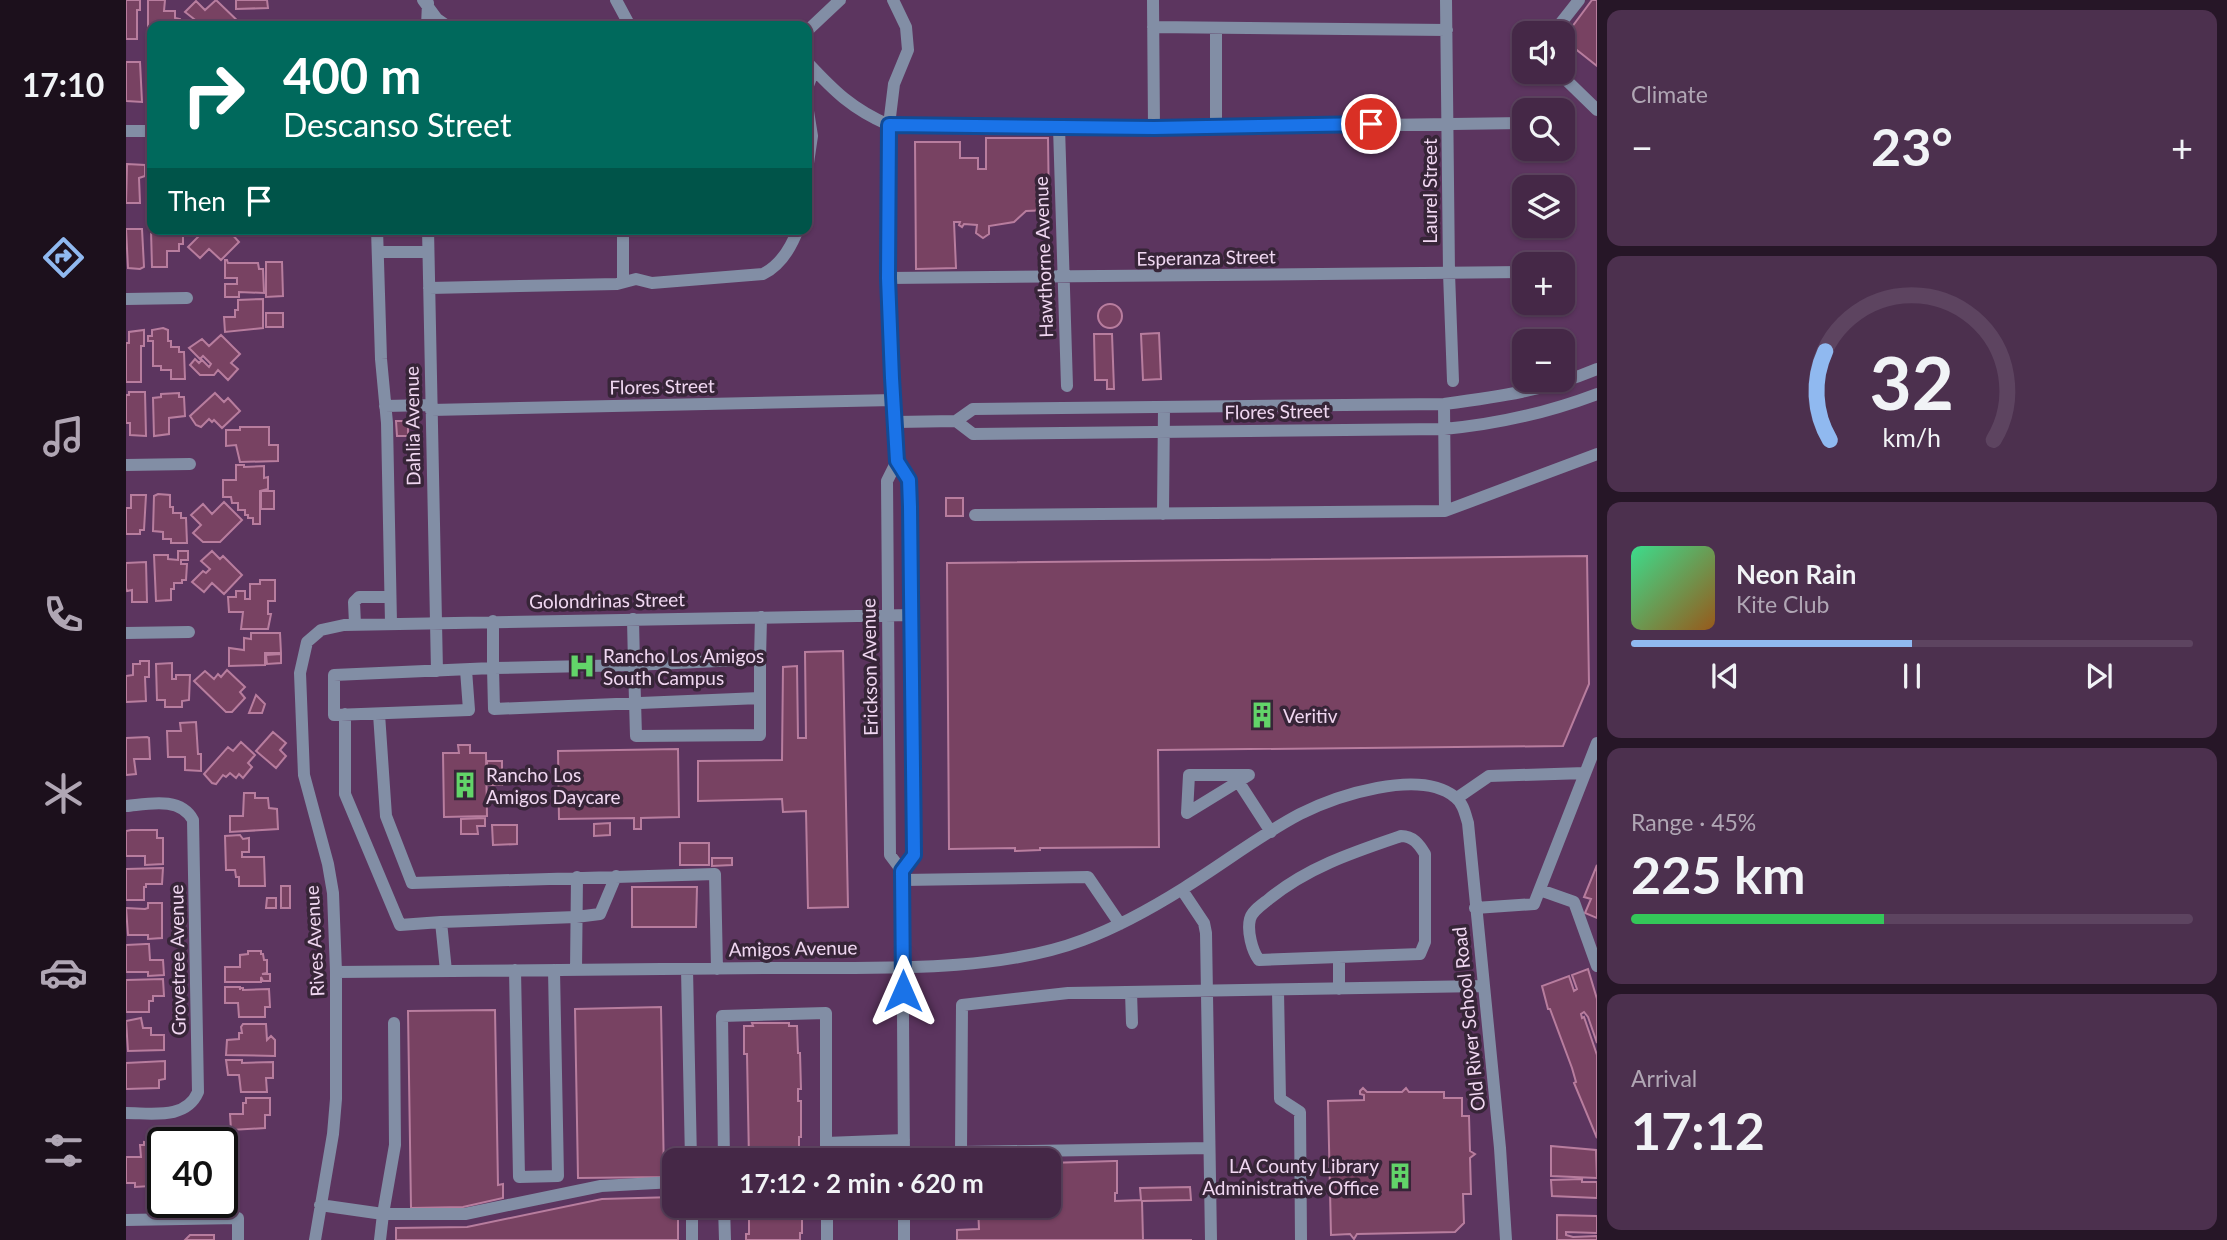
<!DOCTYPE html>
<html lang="en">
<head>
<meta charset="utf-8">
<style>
  body { margin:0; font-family:Lato,sans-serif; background:#4c304e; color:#f1f3f6; height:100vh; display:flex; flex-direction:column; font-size:26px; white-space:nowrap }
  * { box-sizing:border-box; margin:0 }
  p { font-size:23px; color:#b0a6b4 }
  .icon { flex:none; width:38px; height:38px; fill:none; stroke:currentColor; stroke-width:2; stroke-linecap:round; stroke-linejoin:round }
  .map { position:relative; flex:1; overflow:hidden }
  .details { display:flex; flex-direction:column; gap:10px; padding:10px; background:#261627; width:630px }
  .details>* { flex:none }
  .guide { position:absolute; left:21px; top:21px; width:665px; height:214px; border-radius:14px; box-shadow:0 2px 5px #0004,0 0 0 2px #5d4460; background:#00695c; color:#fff; overflow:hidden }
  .tools { position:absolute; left:1386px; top:21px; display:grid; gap:14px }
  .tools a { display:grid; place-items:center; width:63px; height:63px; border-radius:14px; background:#452847; box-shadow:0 2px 5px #0004,0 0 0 2px #5d4460; font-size:35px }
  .speed { position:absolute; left:21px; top:1127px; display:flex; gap:14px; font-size:35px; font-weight:700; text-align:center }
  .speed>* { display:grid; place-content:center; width:91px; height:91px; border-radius:50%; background:#452847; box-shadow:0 2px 5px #0004,0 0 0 2px #5d4460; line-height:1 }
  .speed .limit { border:4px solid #111; border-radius:10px; background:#fff; color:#111 }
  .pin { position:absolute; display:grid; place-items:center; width:60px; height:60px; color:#fff; margin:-30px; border:4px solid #fff; border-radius:50%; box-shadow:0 2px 7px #0007 }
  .me { position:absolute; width:77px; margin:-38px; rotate:0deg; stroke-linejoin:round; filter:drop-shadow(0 0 5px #0008) }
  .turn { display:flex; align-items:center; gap:24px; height:147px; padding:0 21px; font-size:32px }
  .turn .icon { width:91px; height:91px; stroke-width:2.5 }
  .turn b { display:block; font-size:49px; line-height:60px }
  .then { display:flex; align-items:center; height:66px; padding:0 21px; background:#0003; gap:14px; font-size:26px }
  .big { font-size:52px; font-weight:700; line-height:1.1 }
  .details .tile { flex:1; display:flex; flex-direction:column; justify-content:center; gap:10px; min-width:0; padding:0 24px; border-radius:14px; background:#4c304e }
  .details .dial { align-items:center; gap:0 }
  .dial svg { height:182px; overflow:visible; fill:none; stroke:#5d4460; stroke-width:7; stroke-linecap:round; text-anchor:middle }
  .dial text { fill:#f1f3f6; stroke:none }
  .song { display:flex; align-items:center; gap:21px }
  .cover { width:84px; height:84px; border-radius:10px; background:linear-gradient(135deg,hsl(150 70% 55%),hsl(30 70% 35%)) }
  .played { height:7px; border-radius:4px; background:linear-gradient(90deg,#90b9f0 50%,#5d4460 50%) }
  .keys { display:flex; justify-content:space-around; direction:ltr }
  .heat { display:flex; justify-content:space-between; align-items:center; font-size:38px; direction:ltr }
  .charge { height:10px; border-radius:5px; background:linear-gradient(90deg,#34c759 45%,#5d4460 0) }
  .trip { position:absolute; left:536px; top:1148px; width:399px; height:70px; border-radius:14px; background:#452847; box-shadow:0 2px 5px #0004,0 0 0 2px #5d4460; font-weight:700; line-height:70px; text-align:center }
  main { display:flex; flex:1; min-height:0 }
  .dock { display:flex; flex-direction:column; width:126px; justify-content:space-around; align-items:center; background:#1c101c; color:#b0a6b4 }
  .dock .icon { width:49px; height:49px }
  .dock .active { color:#90b9f0 }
  .dock b { font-size:32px; color:#f1f3f6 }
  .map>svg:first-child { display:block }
  .building { fill:#784262; stroke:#b87d9e; stroke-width:2 }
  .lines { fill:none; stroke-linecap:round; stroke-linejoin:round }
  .minor { stroke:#828ea5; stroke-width:12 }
  .route-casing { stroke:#114b97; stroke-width:18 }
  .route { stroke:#1a73e8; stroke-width:12 }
  .labels { text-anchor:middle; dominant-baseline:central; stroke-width:7; stroke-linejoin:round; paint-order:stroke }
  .street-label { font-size:19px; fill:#f0d7f1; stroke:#372538 }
  .poi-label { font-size:19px; fill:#f0d7f1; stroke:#372538; text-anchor:start }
</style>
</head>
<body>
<main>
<nav class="dock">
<b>17:10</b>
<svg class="icon active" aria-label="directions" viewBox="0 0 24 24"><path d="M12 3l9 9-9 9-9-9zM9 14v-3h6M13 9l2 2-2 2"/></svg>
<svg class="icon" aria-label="music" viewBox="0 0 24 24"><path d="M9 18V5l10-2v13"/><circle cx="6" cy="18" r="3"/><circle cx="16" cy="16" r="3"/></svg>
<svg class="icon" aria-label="phone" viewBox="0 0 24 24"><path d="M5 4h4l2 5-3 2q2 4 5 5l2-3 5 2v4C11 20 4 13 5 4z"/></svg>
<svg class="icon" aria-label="climate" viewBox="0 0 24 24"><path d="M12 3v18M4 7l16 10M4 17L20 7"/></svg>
<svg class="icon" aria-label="car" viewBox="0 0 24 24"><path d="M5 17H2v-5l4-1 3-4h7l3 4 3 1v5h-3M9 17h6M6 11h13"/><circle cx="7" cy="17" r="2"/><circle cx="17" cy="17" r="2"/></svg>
<svg class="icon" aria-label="filters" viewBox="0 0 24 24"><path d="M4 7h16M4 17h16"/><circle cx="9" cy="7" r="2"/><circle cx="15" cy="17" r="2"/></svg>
</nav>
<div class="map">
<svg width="1471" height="1240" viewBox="0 0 1471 1240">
  <rect width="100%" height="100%" fill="#5c355f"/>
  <!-- building -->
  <path class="building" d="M0,0H14V10H11V39H0Z
    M22,0H39L38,11H49V18L54,19V26H26V32H22Z
    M90,0L117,26H77L59,12L70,1L79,10Z
    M110,0H141L142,8L110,9Z
    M1466,0H1471V66L1437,39Z
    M0,62H14L16,102L0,101Z
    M23,63H26V100H23Z
    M860,138H922L923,210L900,211L888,222L863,226V234L857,238L850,233L851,225L838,224L836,227L833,225L834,222H828L830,268L790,269L789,142H834V158H852V169H860Z
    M24,162H26V199H25Z
    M1,164L19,165V176L13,178L14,203H0Z
    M0,229H16L18,267L14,269L2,268Z
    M34,229H57V244H53V251H41V267H26L25,230Z
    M68,229H107L104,232L113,242L95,260L83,249L74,258L62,247L73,236Z
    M99,260H101L102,263H132L133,269H137L138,293L113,292V297H99V284H111V278H99Z
    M140,262H156L157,296L140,297Z
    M137,299V328L99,332L98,317H109V310H112V300Z
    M972 316a12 12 0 1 1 24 0a12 12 0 1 1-24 0Z
    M140,313H157V327H140Z
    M37,328L42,330V341H45V347H53V352H58L59,379H45V370H35V366H27V341H22V336H26V330Z
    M18,330V346H15V382H0V343H3V332Z
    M1033,333L1035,379L1017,380L1015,334Z
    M968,334H986L988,389H981V380H969Z
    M95,335L114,354L105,363L112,369L102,380L92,370L88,375H74L64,365L69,359L73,363L76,360L83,367L85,364L77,356L74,359L63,348L76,339L83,346Z
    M3,392H19L20,436L4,435V423H0V395H3Z
    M53,393V397H58L59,416L43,418V434L28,436L27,398L35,397V394Z
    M89,393L98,402L102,398L114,411L96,428L88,420L86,422L83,419L75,427L70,425L64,416Z
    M270,421H282V436H271Z
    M114,427H143V445H152V461L114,462L110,445L100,446V430H114Z
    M110,465H118V467L138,466V478L142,477V489L134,491V524H127V518H122V515H119V510H112V503H106L105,497H97V480H110Z
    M135,491H148V509H135Z
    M32,494L44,495V507H47V513H55V518H60L61,543H45V539H37V532L27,531L28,496Z
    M5,495H20L18,530H14V534H0V508H5Z
    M820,498H837V516H820Z
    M98,502L116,520L94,542H77L67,533L75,525L65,515L77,504L86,514Z
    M52,551H62V560H55V564H61L60,580H56V583H48V589H45V600L30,601L28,555H42V559L52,560Z
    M86,551L94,559L97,556L116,575L98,594L86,583L78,592L66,582L77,571L80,573L84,569L75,561Z
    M1461,556L1463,684L1437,746L1032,750L1033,847L914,848V850L889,851V848L823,849L821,563Z
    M20,562L21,602H6V590L1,591L0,588V563Z
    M134,580H149V601H142V614H145L142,629H115L117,612H103L102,597H110V591H119V599H124V584H134Z
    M125,633H154L155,653H139V665L103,666V648L118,650V638L125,639Z
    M717,651L722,907L682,908L680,811L657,812L656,799L572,801V761L656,760L657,667L671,666L672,738H680L679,652Z
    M155,654V663L141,664L140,655Z
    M14,661H23V677H19L20,701L0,702V676L7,675V664H14Z
    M46,663V679H50V675H64L63,700L56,701V707H39V700H31L30,664Z
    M101,670L119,687L114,692L119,698L106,712H100L68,681L79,671L88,679L92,674L95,677Z
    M130,695L139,704L136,713H123Z
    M70,722L72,754H75V771L59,770V757H42L41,731H55L54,723Z
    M147,732L160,743L154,750L160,756L150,768L130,751Z
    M21,737L23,738L24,759H8L10,774L0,775V738Z
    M115,742L129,755L122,763L126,767L117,778L113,774L110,778L104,773L100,777L97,775L90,784L86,783L78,774L102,747L107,751Z
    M332,745H344V753H360L361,816L318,817L317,753H333Z
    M552,749L553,817L515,818V829H508V818L433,819L432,751Z
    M361,761H376V785H361Z
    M118,793H129V798H142L143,808L151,809L152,829L104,832V816H117Z
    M359,818V826H351L352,834H335V819Z
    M484,823V835L468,836V824Z
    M366,825H391V844L367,845Z
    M5,830H31V838H37V864L19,865V856H0V831Z
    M114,835L117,839L123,838V852H116V857H138L139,886H113V877H110L109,870H100L99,836Z
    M554,843H583V865H554Z
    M586,858H606V865L586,866Z
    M1471,865V918L1459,913L1465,899L1458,897Z
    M37,868L36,884H20V887H18V900H0V869Z
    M155,886H164V908H155Z
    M506,887H571L570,927H506Z
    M141,898H150V908H140Z
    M22,903H36V938L22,939V935H2L0,908L19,909L22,908Z
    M20,944H23L24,960H37L38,975L22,976V972H0V945Z
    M122,951H135V954H137L138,960H141V973L136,974H144V981H137L135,977V982H99V967H114V955L122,954Z
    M1462,969L1471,999V1043L1462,1017L1458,1012L1455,1014L1456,1018L1458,1017L1471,1055V1138L1448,1083L1450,1082L1446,1068L1424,1009H1422L1416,986L1443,976L1448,991L1451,989L1446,975Z
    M37,979L38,996H27V1001H23V1012H0V980Z
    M99,987H114V990V988H117V990L143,989L144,1007H139V1017H113L112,1003H99Z
    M535,1007L538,1177L452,1178L449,1009Z
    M369,1010L372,1185L377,1184V1198L337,1207L285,1208L282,1011Z
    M15,1018L17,1028H25V1035H38V1050L2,1051L0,1021Z
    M626,1023H663V1026H671L672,1053H674L675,1089H672V1101H675V1137H673V1149H675L676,1160H623L621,1054H618V1026H627Z
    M117,1024H140L141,1040L145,1036L149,1040V1056L100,1055L101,1040L113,1039V1033H116L115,1027Z
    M100,1060H116V1063L147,1062V1078H140L141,1092H115L113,1075H102Z
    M39,1061V1079L33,1080V1088L0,1089V1063Z
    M1237,1088L1241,1092H1276L1280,1088L1283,1092H1318V1098H1336V1116H1343L1344,1151L1349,1154L1344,1158L1345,1194H1337L1338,1223L1329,1232L1231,1234L1228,1239L1224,1234L1205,1235L1202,1101L1238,1100V1095L1234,1094V1091Z
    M120,1098H144V1115H139V1128L105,1130L104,1114H117V1103H120Z
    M103,1135L107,1148L104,1149L111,1172L96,1177V1143H89L88,1140L92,1137Z
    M18,1142L30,1144L31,1158L30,1161H27V1179H32V1192L24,1193V1186L9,1187V1183H0V1157H15L14,1145H18Z
    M34,1143H37V1196H33V1178H35Z
    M1425,1146L1470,1150L1471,1178L1425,1176Z
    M989,1161H991V1193H989V1201L1015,1200L1014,1188L1064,1187L1065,1200L1016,1201L1017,1240H1066H831V1230L853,1229L852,1206H922V1163Z
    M1456,1179V1182H1471V1198L1426,1196L1425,1180Z
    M548,1197V1206H552V1240H270V1228L341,1227L476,1199Z
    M623,1206H676V1233H674V1240H620V1234H623Z
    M1431,1215L1471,1216V1233L1440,1232V1235L1447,1237L1471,1236V1240H1431Z
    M64,1235H88V1240H59Z"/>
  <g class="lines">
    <!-- minor -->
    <path class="minor" d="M297,0L311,19L321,26
      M490,0L504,26
      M767,0L780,27L782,50L768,84L763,125L762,278L771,461L761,481L764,855L776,871
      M1027,0L1028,128
      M1320,0L1323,273L1327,381
      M301,26L302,3
      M1027,27L1321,30
      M1090,28V127
      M681,31L714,0
      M1427,33L1453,0
      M681,62C708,91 726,109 763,125L1028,128L1398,123
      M1432,72L1471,110
      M681,88L688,70
      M681,105L686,136L681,170
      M933,127L941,386
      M0,131H26
      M251,229L255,359L261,423L265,623
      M302,229L311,671
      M497,229V281
      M252,252H302
      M762,278L1398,272
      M303,288L491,284L510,279L526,283L637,274C655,265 665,248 672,229
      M0,299L61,298
      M1318,404L1319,511
      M259,406L305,405
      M305,410L768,400
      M830,421L847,434L1318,429C1371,424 1421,413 1471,394
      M770,422L830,421L847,409L1318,404C1371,397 1422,390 1471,369
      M771,461L783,480L788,855L776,871L778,1160
      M0,465L64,464
      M1037,514L1038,407
      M849,515L1319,511L1471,454
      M507,619L508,665L634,659L635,617
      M367,621V668L508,665L510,736L634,735V659
      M229,624L228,602L233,597H264
      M0,633L63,632
      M340,670L343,710L208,715V675L367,668L368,709L634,698
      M219,714V794L274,925L315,922L320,971
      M253,714L260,816L286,883L589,874L591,969
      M1063,775H1123L1061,813Z
      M1112,781L1145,832
      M1331,798L1363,776L1459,773
      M0,806C22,804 54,796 67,820L72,1092C60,1120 26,1113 0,1113
      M777,880L962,877L994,924
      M1056,890L1078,923L1080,933L1085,1240
      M1414,890L1448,902L1471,966
      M1349,908L1408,904L1471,743
      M315,922L450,917L474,914L490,876
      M1213,957L1133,960C1126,951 1121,931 1124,919C1126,911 1137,904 1143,899C1182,867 1228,852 1275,836C1287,836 1293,844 1299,854V942L1294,954L1213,957V989
      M561,969L565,1160
      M389,970L393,1177L432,1176L428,970
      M450,970L451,877
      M210,972C356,970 502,969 648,968C743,967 868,974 957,940C992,927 1026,908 1058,888C1097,864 1134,835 1174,814C1210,796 1293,768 1329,797C1337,803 1339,813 1342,823L1374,1148L1380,1240
      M1152,991L1154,1099L1174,1112L1175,1240
      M1005,992L1006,1023
      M268,1023L269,1145L257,1214H339L475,1186L548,1182
      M700,1143L778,1140
      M777,1153L1083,1148
      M835,1153L836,1005L942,993L1357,986
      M598,1160L596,1016L700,1013V1160
      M194,1205L257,1214L254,1240
      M566,1206V1240
      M598,1206L599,1240
      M701,1206V1240
      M778,1206V1240
      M0,1220L112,1218V1240
      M189,1240L207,1134L210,1099V972L207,893L202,864L178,775L174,673L181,642L195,630L218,625L786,615"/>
  </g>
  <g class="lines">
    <!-- route casing -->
    <g class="route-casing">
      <path id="route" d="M777,991L776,871L788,855L784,507L783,480L771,461L766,378L762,278L763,125L1028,128L1245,124"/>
    </g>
    <!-- route -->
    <use href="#route" class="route"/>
  </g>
  <!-- icons -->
  <defs>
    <g id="hospital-bare" transform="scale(2.1)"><path d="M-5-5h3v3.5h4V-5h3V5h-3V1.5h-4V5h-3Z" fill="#62d469" stroke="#372538" stroke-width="2.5" paint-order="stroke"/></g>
    <g id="building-bare" transform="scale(2.1)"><path d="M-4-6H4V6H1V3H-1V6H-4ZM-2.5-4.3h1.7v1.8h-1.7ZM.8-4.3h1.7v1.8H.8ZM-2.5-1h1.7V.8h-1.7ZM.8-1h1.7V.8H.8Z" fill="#62d469" stroke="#372538" stroke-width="2.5" paint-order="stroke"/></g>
  </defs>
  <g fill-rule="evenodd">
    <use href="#hospital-bare" x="456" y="666"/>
    <use href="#building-bare" x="1136" y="715"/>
    <use href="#building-bare" x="339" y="785"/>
    <use href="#building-bare" x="1274" y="1176"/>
  </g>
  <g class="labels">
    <!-- street labels -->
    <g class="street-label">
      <text transform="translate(1303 191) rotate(-90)">Laurel Street</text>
      <text transform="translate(917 257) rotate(-92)">Hawthorne Avenue</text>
      <text transform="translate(1080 257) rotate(-1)">Esperanza Street</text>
      <text transform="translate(536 386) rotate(-1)">Flores Street</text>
      <text transform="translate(1151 411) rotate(-1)">Flores Street</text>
      <text transform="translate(286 426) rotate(-91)">Dahlia Avenue</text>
      <text transform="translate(481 600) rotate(-1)">Golondrinas Street</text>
      <text transform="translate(743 667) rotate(-91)">Erickson Avenue</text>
      <text transform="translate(188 941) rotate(-93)">Rives Avenue</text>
      <text transform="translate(667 948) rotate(-1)">Amigos Avenue</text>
      <text transform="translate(51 960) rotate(-91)">Grovetree Avenue</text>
      <text transform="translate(1342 1019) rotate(-96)">Old River School Road</text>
    </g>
    <!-- poi labels -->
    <g class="poi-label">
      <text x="477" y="655">Rancho Los Amigos<tspan x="477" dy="22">South Campus</tspan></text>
      <text x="1157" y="715">Veritiv</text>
      <text x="360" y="774">Rancho Los<tspan x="360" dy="22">Amigos Daycare</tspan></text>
      <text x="1253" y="1165" text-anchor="end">LA County Library<tspan x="1253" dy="22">Administrative Office</tspan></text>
    </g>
  </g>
</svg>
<div class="tools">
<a><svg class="icon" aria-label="sound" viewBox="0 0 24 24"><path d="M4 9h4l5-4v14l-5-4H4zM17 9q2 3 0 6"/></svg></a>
<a><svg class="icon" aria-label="search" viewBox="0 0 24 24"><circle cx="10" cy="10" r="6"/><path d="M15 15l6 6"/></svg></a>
<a><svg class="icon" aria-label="layers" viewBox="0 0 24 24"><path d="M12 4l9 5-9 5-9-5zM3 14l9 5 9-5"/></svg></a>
<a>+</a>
<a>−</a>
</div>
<div class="speed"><div class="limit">40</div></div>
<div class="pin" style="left:1245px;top:124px;background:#d93025"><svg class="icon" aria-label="arrive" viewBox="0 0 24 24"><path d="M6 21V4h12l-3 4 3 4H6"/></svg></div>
<svg class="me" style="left:777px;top:991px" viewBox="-20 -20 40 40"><path d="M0-17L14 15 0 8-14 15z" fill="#1a73e8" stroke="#fff" stroke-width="4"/></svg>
<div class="trip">17:12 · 2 min · 620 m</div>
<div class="guide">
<div class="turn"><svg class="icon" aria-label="right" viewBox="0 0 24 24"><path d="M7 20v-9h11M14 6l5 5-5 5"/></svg><div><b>400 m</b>Descanso Street</div></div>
<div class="then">Then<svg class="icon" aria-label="arrive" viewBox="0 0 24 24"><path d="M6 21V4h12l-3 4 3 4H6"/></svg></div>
</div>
</div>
<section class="details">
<div class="tile"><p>Climate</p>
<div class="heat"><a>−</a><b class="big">23°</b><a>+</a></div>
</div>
<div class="tile dial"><svg viewBox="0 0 100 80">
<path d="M14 69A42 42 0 1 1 86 69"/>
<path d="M14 69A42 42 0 0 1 12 30" stroke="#90b9f0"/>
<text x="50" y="56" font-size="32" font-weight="700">32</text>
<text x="50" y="72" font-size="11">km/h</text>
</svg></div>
<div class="tile">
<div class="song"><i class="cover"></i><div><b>Neon Rain</b><p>Kite Club</p></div></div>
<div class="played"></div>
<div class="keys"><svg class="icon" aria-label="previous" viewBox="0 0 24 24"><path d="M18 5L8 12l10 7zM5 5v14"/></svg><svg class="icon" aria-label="pause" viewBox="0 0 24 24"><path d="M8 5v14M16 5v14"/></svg><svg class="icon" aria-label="next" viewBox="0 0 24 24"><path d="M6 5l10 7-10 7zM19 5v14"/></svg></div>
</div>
<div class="tile"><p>Range · 45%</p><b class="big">225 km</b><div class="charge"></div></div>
<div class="tile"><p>Arrival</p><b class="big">17:12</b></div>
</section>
</main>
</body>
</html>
